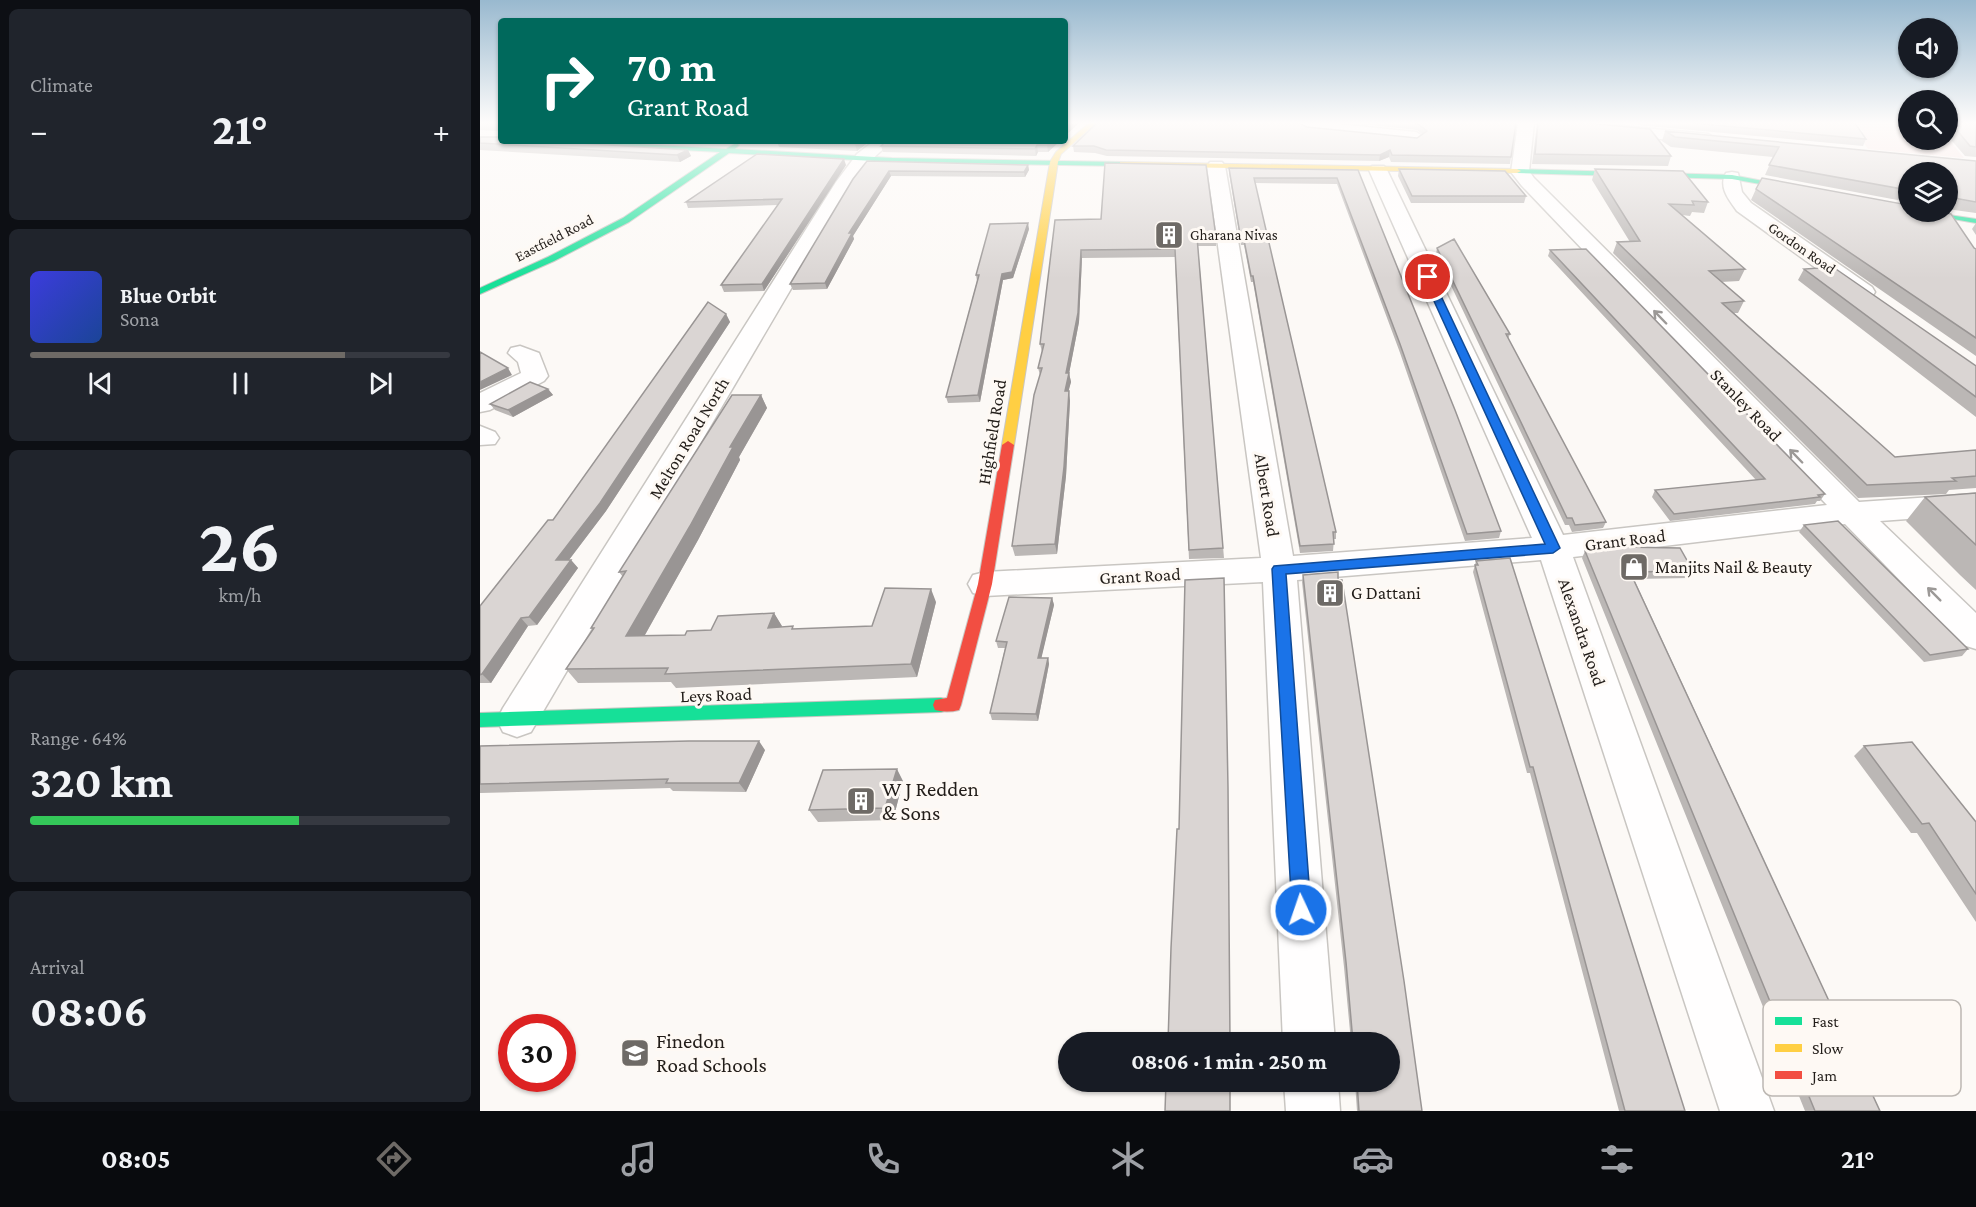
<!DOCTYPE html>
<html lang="en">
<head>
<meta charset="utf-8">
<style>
  body { margin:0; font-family:"Crimson Pro",serif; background:#20242c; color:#f1f3f6; height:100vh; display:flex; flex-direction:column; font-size:22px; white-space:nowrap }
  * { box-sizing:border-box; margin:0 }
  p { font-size:20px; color:#9ea1a6 }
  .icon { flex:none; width:33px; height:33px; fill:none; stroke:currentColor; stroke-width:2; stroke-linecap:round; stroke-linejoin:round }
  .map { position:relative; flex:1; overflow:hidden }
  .side { display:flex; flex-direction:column; gap:9px; padding:9px; background:#0d0f14; width:480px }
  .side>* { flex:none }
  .top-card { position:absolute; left:18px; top:18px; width:570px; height:126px; border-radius:6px; box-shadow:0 2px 4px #0004; background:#00695c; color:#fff; overflow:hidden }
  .controls { position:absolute; left:1418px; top:18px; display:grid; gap:12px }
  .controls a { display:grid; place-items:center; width:60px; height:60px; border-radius:50%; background:#171b24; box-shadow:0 2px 4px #0004; font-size:30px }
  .speed { position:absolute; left:18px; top:1014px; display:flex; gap:12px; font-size:30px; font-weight:700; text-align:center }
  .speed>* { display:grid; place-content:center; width:78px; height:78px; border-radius:50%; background:#171b24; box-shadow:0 2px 4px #0004; line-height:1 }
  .speed .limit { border:9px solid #d22; background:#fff; color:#111 }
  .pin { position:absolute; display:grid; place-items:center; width:51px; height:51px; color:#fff; margin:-26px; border:3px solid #fff; border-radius:50%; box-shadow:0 2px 6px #0007 }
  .me { position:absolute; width:66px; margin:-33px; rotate:357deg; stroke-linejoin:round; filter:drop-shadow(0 0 4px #0008) }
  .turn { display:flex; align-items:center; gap:21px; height:126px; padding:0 30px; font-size:27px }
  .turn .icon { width:78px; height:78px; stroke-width:2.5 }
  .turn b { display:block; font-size:42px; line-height:51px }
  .big { font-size:45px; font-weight:700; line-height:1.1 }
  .side .tile { flex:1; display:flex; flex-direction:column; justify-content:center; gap:9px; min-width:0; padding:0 21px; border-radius:9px; background:#20242c }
  .side .dial { align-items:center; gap:0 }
  .dial b { font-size:78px; line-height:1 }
  .song { display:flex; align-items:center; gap:18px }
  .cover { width:72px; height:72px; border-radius:9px; background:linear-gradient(135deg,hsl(240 70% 55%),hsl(220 70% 35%)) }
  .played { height:6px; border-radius:3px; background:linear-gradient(90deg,#6e6a66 75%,#363941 75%) }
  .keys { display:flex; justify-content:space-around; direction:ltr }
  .heat { display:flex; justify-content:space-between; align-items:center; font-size:33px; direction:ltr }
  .charge { height:9px; border-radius:4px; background:linear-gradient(90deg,#34c759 64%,#363941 0) }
  .trip { position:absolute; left:578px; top:1032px; width:342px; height:60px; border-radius:30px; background:#171b24; box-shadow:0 2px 4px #0004; font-weight:700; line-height:60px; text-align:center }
  .menu { display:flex; height:96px; justify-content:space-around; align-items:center; background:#090b0e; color:#9ea1a6 }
  .menu .icon { width:42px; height:42px }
  .menu .active { color:#6e6a66 }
  .menu b { font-size:27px; color:#f1f3f6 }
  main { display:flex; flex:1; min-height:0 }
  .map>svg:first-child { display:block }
  .green { fill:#f9e4e2 }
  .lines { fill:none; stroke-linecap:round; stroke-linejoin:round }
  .street-casing { stroke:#c9c6c2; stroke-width:3 }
  .fast-casing { stroke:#c9c6c2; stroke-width:2 }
  .slow-casing { stroke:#c9c6c2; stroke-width:2 }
  .jam-casing { stroke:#c9c6c2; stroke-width:2 }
  .street { fill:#fffefe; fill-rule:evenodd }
  .fast { fill:#16e098; fill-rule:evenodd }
  .slow { fill:#ffcf43; fill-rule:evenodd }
  .jam { fill:#f24e42; fill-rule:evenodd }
  .wall { fill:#bbb7b5 }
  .shaded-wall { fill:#999594 }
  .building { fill:#dad5d3; stroke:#999594; stroke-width:1.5 }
  .oneway { stroke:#9c9997 }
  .route { fill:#1a73e8; stroke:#114b97; stroke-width:1.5 }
  .labels { text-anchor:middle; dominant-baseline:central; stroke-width:6; stroke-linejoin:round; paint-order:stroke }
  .far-poi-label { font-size:15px; fill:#221d19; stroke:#fef9f4; text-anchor:start }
  .far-street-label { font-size:15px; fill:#221d19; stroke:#fef9f4 }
  .street-label { font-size:18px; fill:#221d19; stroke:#fef9f4 }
  .poi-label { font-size:18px; fill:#221d19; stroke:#fef9f4; text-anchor:start }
  .near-poi-label { font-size:21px; fill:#221d19; stroke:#fef9f4; text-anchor:start }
  .key { fill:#fef9f4; stroke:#bcb7b2; stroke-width:1.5 }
  .key-label { font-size:16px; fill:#221d19 }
</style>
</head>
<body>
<main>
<section class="side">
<div class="tile"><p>Climate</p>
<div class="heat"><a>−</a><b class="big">21°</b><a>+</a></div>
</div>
<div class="tile">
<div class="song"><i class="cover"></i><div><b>Blue Orbit</b><p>Sona</p></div></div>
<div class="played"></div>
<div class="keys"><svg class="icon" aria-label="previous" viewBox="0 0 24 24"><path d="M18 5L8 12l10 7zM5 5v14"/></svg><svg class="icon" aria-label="pause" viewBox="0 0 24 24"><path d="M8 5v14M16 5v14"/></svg><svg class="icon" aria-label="next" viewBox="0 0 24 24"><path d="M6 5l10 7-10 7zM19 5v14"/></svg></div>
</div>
<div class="tile dial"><b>26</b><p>km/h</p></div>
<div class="tile"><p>Range · 64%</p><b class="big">320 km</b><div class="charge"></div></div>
<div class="tile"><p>Arrival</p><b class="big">08:06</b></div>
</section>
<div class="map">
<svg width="1496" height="1111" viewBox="0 0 1496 1111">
  <rect width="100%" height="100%" fill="#fcf9f6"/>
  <!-- green -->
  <path class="green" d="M1377,123H1428V140H1467V125L1496,142L1469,140L1484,158L1388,149L1376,132H1383Z"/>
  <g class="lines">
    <!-- street casing -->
    <g class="street-casing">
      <path id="street" d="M821,123H848L936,132L944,137L936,142L827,131L821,129L819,126Z
        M1038,123H1054L1049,171L1054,178L1379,502L1496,494V514L1400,521L1496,613V649L1483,645L1365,524L1093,557L1294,1111H1240L1061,560L817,580L855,1042H803L783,582L505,596L493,593L488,584L493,575L505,572L781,558L727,166L730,162H742L745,166L813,556L1052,538L889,170L892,166H904L907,170L1083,535L1347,505L1042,186L1031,172Z
        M1130,125L1228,134L1236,139L1228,144L1124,133L1122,130L1124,127Z
        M394,141H412L389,162L373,183L51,732L37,737L23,732L17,720L23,708L356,182L377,154Z
        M1252,172L1258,173L1262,192L1271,203L1392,287L1395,292L1392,297L1384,299L1376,297L1257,211C1249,200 1238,187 1246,173Z
        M40,346L59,353L68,376L64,381L10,410L0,412V393L41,373L38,362L28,353L31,348Z
        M0,426L15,432L19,438L15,444L0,445Z
        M804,1082H858L860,1111H806Z"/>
    </g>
    <!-- fast casing -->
    <g class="fast-casing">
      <path id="fast" d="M69,141H109L246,149L256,143L259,145L255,149L412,158L643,162L647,164L643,166L412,162L249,153L149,222L74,261L0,294V288L68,257L143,218L240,152L72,143Z
        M1034,169L1252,175L1330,190L1326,192L1252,179L1037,173L1033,171Z
        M1433,212H1449L1496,219V223Z
        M461,698L467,700L469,705L467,710L461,712L0,727V713Z"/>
    </g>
    <!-- slow casing -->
    <g class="slow-casing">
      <path id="slow" d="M609,123H616L581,154L578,162L534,445L528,449L524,448L522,445L570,162L576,152Z
        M643,162L1037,169L1041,171L1037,173L640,166V162Z"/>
    </g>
    <!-- jam casing -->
    <g class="jam-casing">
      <path id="jam" d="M528,441L534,445L512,584L481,705L479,710C471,712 463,712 455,710L453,705L455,700L467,698L498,584L522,445Z"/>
    </g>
    <!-- street -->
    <use href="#street" class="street"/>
    <!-- fast -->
    <use href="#fast" class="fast"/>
    <!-- slow -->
    <use href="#slow" class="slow"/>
    <!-- jam -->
    <use href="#jam" class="jam"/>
  </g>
  <!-- wall -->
  <path class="wall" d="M0,123H21V135L19,131L0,130Z
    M873,123H1036L1030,164L911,162L909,157L899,161L627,156L615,153L594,152L593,146L827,127L937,138L942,134L937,130Z
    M1057,123H1107L1191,156L1188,166L1052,164Z
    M1156,123H1375L1386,139L1383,146L1158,125Z
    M1467,123H1496V157L1485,156L1467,135Z
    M1185,131L1496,161V213L1467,209V172H1428V202L1285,175L1293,157L1191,147L1182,141Z
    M0,137L208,150L211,156L200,162L0,150Z
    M199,141H241L237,143Z
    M297,141H390L377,151L299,147Z
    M406,141H580L568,152H558L556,156L403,152L401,146Z
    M387,161L548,165L549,170L545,177L411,176L373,236L374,239L347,289L313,290L310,284Z
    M366,165L284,291L244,292L241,285L298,205L208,208L206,202Z
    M749,168L878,170L1021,531L1019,538L985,541L919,350L857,184L775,183L856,532V539H854L853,551L820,553L773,282H771L764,245H761L749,173Z
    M919,169L1046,196L1044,203H931L918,176Z
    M1115,169L1228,202L1224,213L1212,212L1210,216L1202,215L1265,269L1259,281L1241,282L1264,301L1258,313H1254L1415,457L1496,450V488L1469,490L1466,494L1378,498L1133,253L1137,242H1150L1112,180Z
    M1276,189L1496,249V356L1271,200Z
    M575,220L736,237V246H718L744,558L709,559L695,257L602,258L599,322L589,373L591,382L588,391L590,401L586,476L577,554L535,556L532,546L560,375L558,368L562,352L560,344Z
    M1496,223V235L1492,229Z
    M549,229L533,278L523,280L500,402L468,403L466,397L497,281L496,275Z
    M957,248L1030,334L1028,339L1126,522L1123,528L1092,532L1089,525H1085L956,254Z
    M1070,250L1345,494L1340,501H1337L1335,504L1190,521L1172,497L1175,490L1276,480L1068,256Z
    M1324,269L1496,366V417L1318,280Z
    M246,314L250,322L126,511L89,560H91L98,568L57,625L48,626L11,683H0V606Z
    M68,389L73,395L33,417L15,410L10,404Z
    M281,395L287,408L259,457L260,460L218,540L165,635H205L231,630L294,613L302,627L315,629L392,626L456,602L437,677L196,688L191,682L98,683L86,669L113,630L111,628L143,577L139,572Z
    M1496,493V590L1480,575L1426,521L1445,497Z
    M1324,525L1488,649L1482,656L1444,662L1319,532Z
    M1105,551L1213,571L1209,578L1154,579L1400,1111H1325L1102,558Z
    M996,561L1205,1111H1139L1050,773H1047L993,572Z
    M823,575L942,1111H877L875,1082H909V1042H871L864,967L822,582Z
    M572,598L574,605L561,658H568L569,664L558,721L512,720L510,713L525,648H518L516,641Z
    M0,746L285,750L266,792L193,791L190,788L0,793Z
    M1384,746L1496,822V922L1437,833H1431L1374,756Z
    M423,781L413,820L338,822L329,810Z"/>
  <!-- shaded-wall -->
  <path class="shaded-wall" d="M591,123H599L585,136V129Z
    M380,141H390L377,151L375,144Z
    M572,141H580L568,152L567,145Z
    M557,145L558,152L556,156L555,149Z
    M208,150L211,156L200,162L197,155Z
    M910,150L909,157L899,161L900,155Z
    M364,159L366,165L284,291L282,284Z
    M548,165L549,170L545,177L544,172Z
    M409,171L411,176L373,236L374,239L347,289L345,283L369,233Z
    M548,223L549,229L533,278L523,280L500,402L498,395L522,274Z
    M601,250L602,258L599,322L589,374V373L591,382L586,401L585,391L586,373Z
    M246,314L250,322L126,511L82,569L76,560Z
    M28,368L32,375L0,390V382Z
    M68,389L73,395L33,417L28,410Z
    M589,391L590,401L586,476L577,554L575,544Z
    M281,395L287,408L259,457L260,460L218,540L157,649L146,636L250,447Z
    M91,560L98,568L57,625L49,617Z
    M451,589L456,602L437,677L431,664Z
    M572,598L574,605L560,664L558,658Z
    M294,613L302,626L296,641L288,628Z
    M41,618L48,626L11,683L2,674Z
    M568,658L569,664L558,721L556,714Z
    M279,741L285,750L266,792L259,783Z
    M417,769L423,781L413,820L405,808Z"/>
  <!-- building -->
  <path class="building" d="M0,123H21V133L19,132L17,124Z
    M585,123H591L585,129Z
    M617,123H819L827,127L937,138L947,131L938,124L934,123H1036L1031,157L912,155L910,150L900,155L626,150L614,146H593Z
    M1058,123H1107L1170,129L1191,156L1055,154Z
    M1212,123H1375L1386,139Z
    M1471,123H1496V147L1490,146Z
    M1185,131L1496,161V202L1474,198H1467V172H1428V190L1289,165L1299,147L1195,137Z
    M0,137H21V141H67L208,150L197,155L0,143Z
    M314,141H380L375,144Z
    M406,141H572L567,145H557L555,149L401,146Z
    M277,154L364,159L282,284L241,285L302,199L206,202Z
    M387,161L548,165L544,172L409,171L369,233H372L345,283L310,284L373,179Z
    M625,163L726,165L736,237H717L743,548L709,550L695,249L601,250L598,313L586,373H589L585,391H589L584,467L575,544L532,546L554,395L562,368H558L564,344H560L575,220L621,219Z
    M749,168L878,170L975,410L1021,531L987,534L920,344L857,178H774L856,532H853L854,544L820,546L773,276H771L764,240H761Z
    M919,169L1025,171L1046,196H932Z
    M1115,169L1203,171L1228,202L1212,201L1214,205L1189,204L1265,269L1229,271L1264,301L1242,303L1415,457L1496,450V476L1472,478L1476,481L1387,485L1137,242L1160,241Z
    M1282,178L1428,205V212H1460L1471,214L1494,248L1496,249V338L1276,189Z
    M548,223L532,272L522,274L498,395L466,397L499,275H496L510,224Z
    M974,239L1030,334H1026L1126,522L1095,525L1092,518H1087L957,248Z
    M1106,249L1345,494L1338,495L1340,497L1194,514L1175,490L1285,479L1070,250Z
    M1353,267L1496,366V397L1324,269Z
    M228,302L246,314L120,503L76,560H91L49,617L41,618L2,674L0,675V606L68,520H73Z
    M0,352L28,368L0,382Z
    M50,382L68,389L28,410L10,404Z
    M252,395H281L250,447H253L210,526L146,636L205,635L207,631L231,630L238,616L294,613L288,628L313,626L312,629L392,626L405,588L451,589L431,664L185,674L188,668L86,669L114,628H111L146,571L139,572Z
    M1496,493V545L1445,497Z
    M1358,521L1488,649L1450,655L1324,525Z
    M1140,547L1200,548L1213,571L1150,572L1400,1111H1335L1105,551Z
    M1030,558L1205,1111H1145L1053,767H1050L995,565H998L996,561Z
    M858,572V580H862L924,981L942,1111H879L877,1082H909V1042H873L866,962L823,575Z
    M744,578L748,787L750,1042H688L691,948L697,829H699L705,580Z
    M529,597L572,598L558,658H568L556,714L510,713L527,642L516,641Z
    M209,741H279L259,783H186L188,779L0,784V746Z
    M1432,742L1496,822V894L1449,823L1442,824L1384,746Z
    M417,769L405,808L329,810L343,770Z
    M686,1082H750V1111H685Z"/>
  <!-- one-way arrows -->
  <defs><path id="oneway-shaft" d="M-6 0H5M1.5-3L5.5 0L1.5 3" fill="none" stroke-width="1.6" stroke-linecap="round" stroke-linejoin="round" transform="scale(1.5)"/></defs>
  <g class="oneway">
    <use href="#oneway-shaft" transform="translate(1180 317) rotate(-134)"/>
    <use href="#oneway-shaft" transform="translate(1316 456) rotate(-134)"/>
    <use href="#oneway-shaft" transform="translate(1454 594) rotate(-135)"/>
  </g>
  <!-- sky -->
  <linearGradient id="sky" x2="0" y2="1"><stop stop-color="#99b9cf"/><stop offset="0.44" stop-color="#fefcfb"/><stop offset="1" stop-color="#fefcfb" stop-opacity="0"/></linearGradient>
  <rect width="1496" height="279" fill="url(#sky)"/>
  <!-- route -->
  <path class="route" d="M948,274L952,277L1080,548L1073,553L806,574L831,910L828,917L821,920L815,917L812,910L792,569L794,566L1065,544L943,277Z"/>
  <!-- icons -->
  <defs>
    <g id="building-square" transform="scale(1.5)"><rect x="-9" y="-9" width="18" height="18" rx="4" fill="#6e6a66" stroke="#fef9f4"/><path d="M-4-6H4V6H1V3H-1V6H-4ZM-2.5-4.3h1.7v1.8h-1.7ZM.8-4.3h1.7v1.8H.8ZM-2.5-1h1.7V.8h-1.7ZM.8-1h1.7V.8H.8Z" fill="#fff"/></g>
    <g id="shop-square" transform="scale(1.5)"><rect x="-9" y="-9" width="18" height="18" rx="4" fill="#6e6a66" stroke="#fef9f4"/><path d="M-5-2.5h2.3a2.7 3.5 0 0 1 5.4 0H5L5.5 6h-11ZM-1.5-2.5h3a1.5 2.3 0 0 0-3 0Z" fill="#fff"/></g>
    <g id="school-square" transform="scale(1.5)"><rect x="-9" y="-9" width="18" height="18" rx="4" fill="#6e6a66" stroke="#fef9f4"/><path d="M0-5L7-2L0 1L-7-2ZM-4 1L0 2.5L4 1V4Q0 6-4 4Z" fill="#fff"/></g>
  </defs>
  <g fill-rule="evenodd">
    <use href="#building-square" x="689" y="235"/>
    <use href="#shop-square" x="1154" y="567"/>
    <use href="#building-square" x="850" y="593"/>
    <use href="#building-square" x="381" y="801"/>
    <use href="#school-square" x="155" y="1053"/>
  </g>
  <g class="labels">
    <!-- far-poi labels -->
    <g class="far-poi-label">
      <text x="710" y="235">Gharana Nivas</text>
    </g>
    <!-- far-street labels -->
    <g class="far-street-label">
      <text transform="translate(74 238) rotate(-27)">Eastfield Road</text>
      <text transform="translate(1322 248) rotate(35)">Gordon Road</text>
    </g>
    <!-- street labels -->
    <g class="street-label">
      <text transform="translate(1266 405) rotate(46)">Stanley Road</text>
      <text transform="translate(512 432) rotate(-81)">Highfield Road</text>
      <text transform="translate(209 438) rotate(-59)">Melton Road North</text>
      <text transform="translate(787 495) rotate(81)">Albert Road</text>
      <text transform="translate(1145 540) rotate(-7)">Grant Road</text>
      <text transform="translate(660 576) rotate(-3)">Grant Road</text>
      <text transform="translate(1102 632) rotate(71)">Alexandra Road</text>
      <text transform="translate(236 695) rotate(-2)">Leys Road</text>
    </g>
    <!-- poi labels -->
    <g class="poi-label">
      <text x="1175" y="567">Manjits Nail &amp; Beauty</text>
      <text x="871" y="593">G Dattani</text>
    </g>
    <!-- near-poi labels -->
    <g class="near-poi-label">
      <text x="402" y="789">W J Redden<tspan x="402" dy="24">&amp; Sons</tspan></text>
      <text x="176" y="1041">Finedon<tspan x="176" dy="24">Road Schools</tspan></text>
    </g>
  </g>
  <!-- legend -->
  <rect x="1283" y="1000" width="198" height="96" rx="9" class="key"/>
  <rect x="1295" y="1017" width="27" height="8" fill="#16e098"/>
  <rect x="1295" y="1044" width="27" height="8" fill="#ffcf43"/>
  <rect x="1295" y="1071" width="27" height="8" fill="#f24e42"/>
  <g class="key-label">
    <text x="1332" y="1027">Fast</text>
    <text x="1332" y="1054">Slow</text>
    <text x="1332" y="1081">Jam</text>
  </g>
</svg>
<div class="controls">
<a><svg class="icon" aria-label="sound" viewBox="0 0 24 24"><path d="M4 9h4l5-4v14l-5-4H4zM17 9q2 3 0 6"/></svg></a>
<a><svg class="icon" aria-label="search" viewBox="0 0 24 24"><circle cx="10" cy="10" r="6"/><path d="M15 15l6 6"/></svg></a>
<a><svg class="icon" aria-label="layers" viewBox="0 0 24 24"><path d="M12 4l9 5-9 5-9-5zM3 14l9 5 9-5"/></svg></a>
</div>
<div class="speed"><div class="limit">30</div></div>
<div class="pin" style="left:948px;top:277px;background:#d93025"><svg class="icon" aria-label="arrive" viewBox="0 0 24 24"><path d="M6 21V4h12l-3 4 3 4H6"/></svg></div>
<svg class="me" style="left:821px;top:910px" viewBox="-20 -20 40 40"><circle r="17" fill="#1a73e8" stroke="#fff" stroke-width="3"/><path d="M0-11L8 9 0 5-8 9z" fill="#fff"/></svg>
<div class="trip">08:06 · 1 min · 250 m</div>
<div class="top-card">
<div class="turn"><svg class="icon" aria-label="right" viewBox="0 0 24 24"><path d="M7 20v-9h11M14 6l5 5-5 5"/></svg><div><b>70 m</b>Grant Road</div></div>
</div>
</div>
</main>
<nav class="menu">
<b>08:05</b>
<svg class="icon active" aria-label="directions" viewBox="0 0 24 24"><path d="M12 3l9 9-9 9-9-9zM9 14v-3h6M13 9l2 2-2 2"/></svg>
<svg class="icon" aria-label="music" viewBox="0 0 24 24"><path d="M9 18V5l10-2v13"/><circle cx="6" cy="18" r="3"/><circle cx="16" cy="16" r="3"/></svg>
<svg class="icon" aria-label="phone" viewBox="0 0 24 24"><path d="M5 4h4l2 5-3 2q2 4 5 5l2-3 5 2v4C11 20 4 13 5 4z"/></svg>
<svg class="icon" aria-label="climate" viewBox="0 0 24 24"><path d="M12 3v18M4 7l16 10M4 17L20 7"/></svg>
<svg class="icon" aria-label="car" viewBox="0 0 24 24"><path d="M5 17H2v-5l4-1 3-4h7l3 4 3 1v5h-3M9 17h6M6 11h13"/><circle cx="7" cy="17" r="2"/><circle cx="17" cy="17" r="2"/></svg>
<svg class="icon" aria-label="filters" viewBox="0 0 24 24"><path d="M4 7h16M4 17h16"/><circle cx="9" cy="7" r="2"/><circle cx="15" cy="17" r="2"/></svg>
<b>21°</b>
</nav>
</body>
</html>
